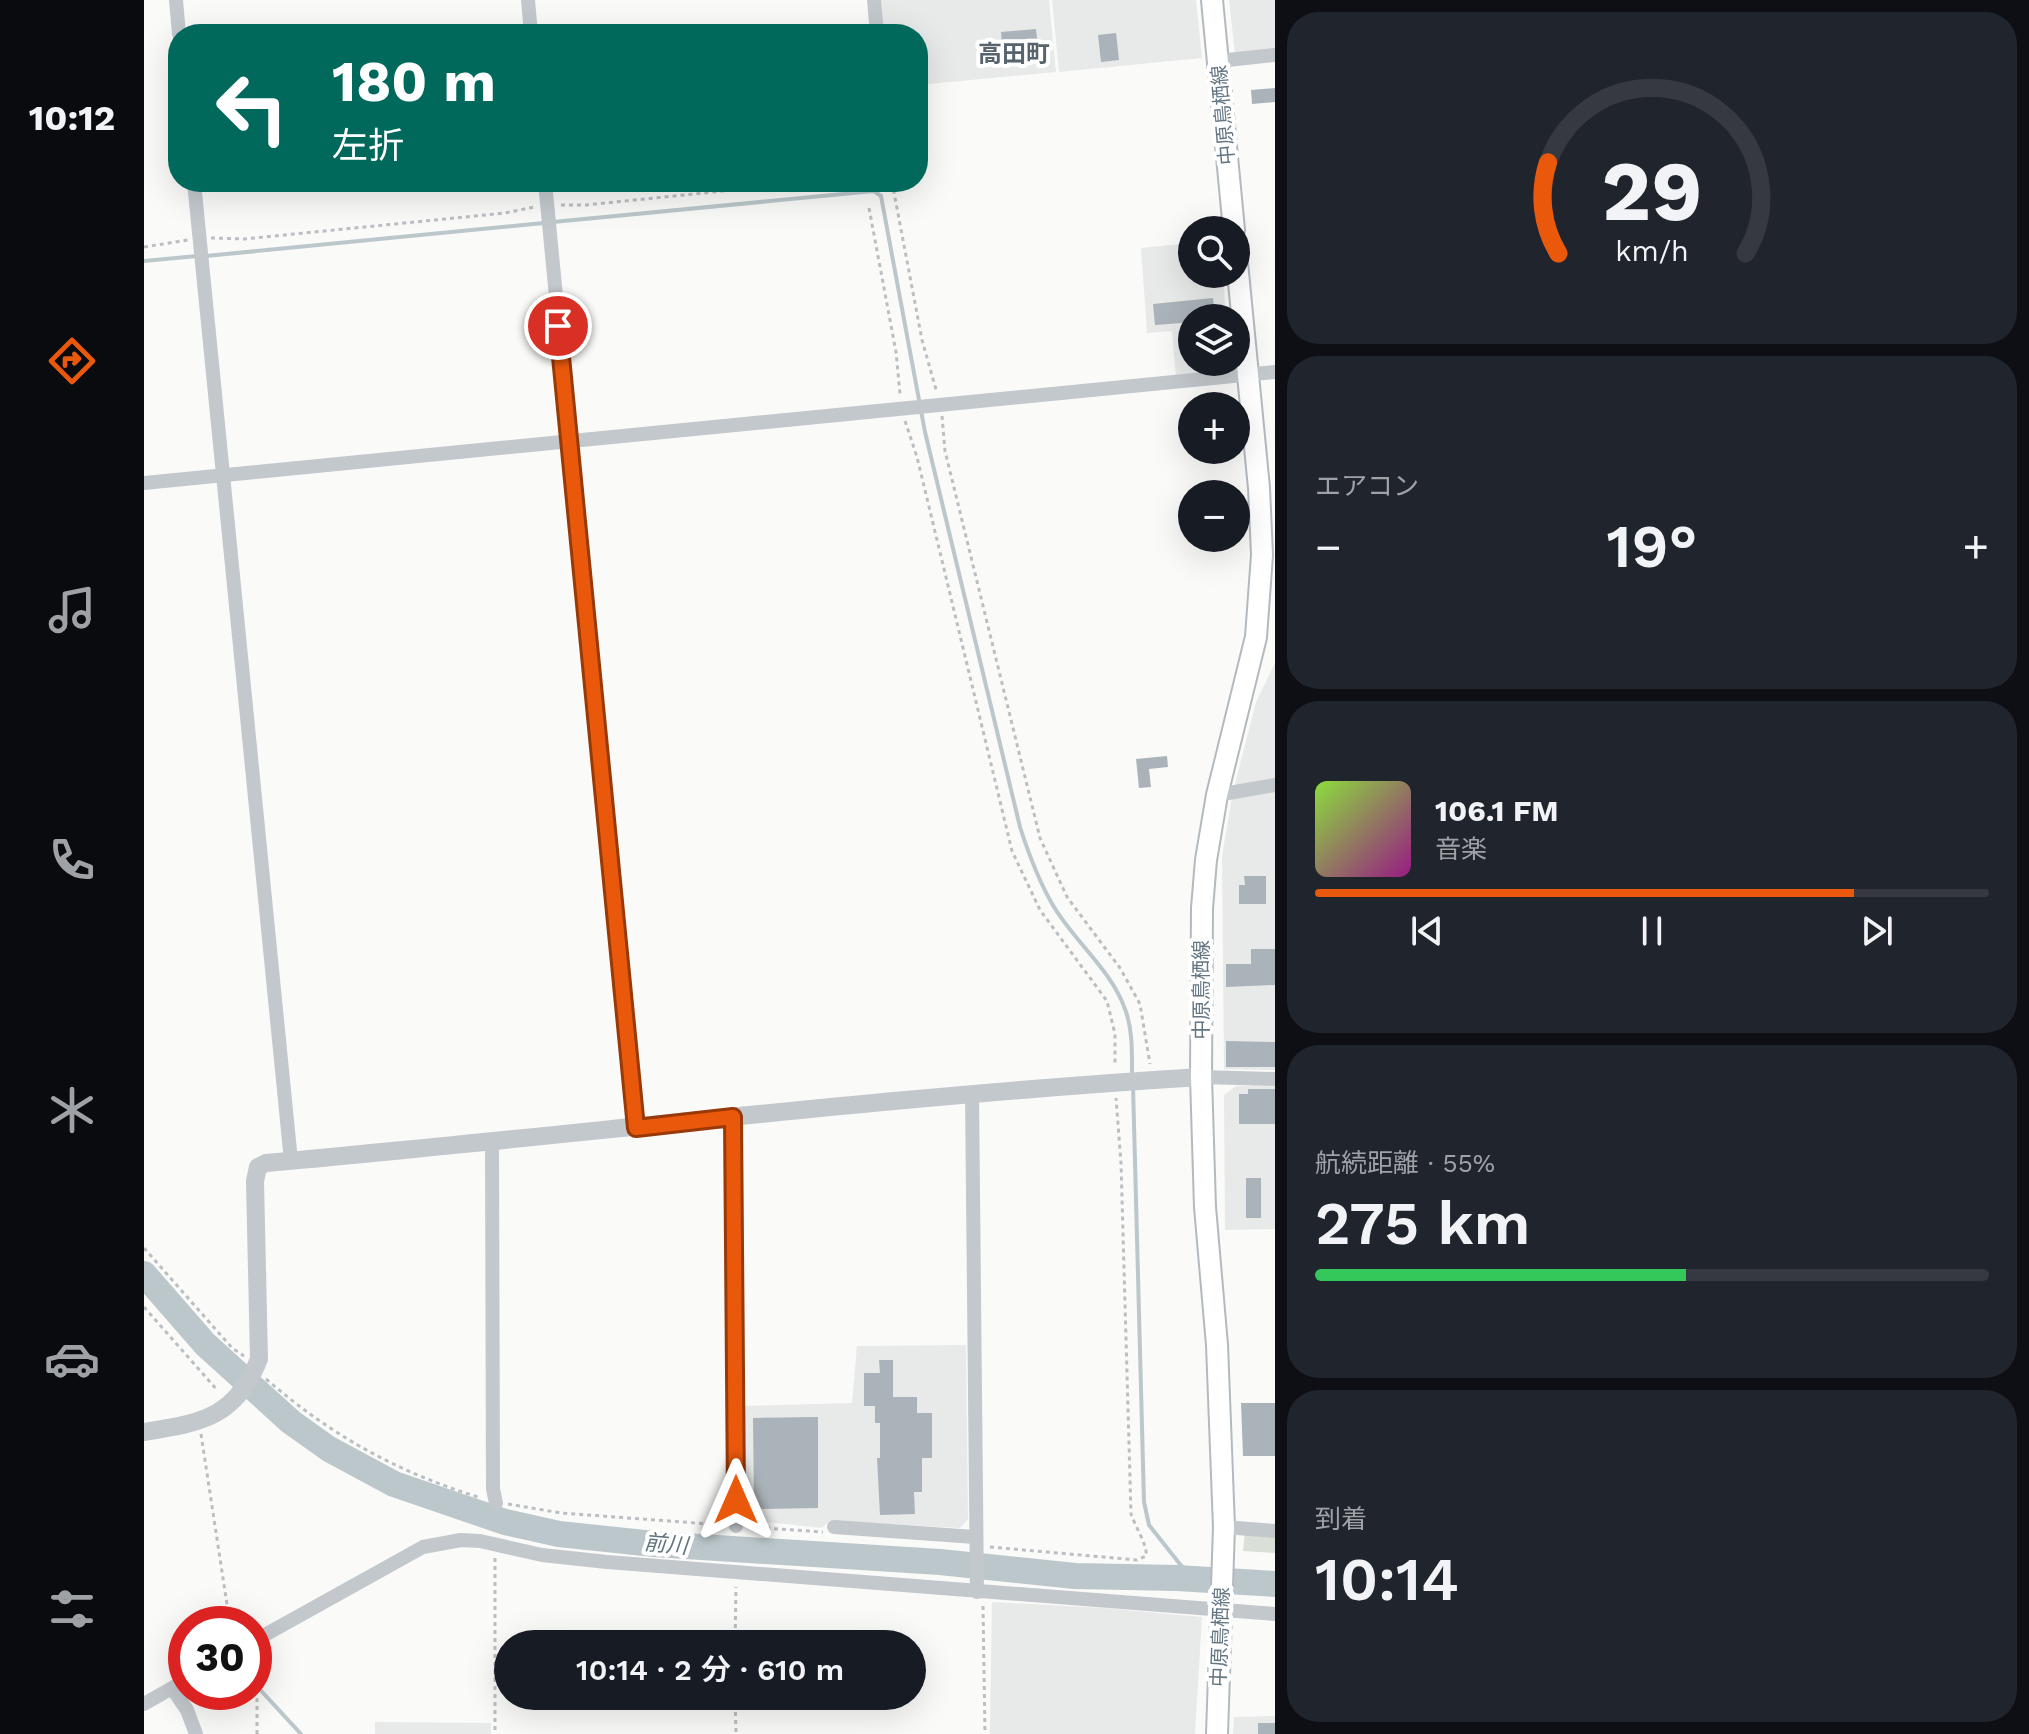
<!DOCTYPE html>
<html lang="ja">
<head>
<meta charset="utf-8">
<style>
  body { margin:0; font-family:"Work Sans","Noto Sans JP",sans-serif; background:#20242c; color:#f1f3f6; height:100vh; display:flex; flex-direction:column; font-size:30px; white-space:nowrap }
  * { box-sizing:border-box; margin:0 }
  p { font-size:26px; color:#9ea1a6 }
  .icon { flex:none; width:44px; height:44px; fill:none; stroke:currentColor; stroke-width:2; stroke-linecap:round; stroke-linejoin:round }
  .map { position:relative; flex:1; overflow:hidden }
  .panel { display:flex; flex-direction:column; gap:12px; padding:12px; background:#0d0f14; width:754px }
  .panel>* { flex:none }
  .guide { position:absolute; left:24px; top:24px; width:760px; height:168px; border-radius:32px; box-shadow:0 8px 32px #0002; background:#00695c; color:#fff; overflow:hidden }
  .tools { position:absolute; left:1034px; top:216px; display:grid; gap:16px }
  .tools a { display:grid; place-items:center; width:72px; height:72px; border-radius:50%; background:#171b24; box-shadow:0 8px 32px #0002; font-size:40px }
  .speed { position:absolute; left:24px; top:1606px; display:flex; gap:16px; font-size:40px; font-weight:700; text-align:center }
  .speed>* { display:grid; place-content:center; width:104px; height:104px; border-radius:50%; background:#171b24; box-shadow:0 8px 32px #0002; line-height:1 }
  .speed .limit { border:12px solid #d22; background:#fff; color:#111 }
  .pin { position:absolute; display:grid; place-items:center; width:68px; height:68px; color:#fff; margin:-34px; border:4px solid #fff; border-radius:50%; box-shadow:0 2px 8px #0007 }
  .me { position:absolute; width:88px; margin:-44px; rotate:0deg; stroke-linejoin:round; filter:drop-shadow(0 0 6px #0008) }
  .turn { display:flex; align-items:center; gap:28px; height:168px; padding:0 32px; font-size:36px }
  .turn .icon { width:104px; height:104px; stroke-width:2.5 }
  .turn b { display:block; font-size:56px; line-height:68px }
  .big { font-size:60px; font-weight:600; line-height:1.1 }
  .panel .widget { flex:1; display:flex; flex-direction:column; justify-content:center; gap:12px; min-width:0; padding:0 28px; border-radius:32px; background:#20242c }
  .panel .dial { align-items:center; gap:0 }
  .dial svg { height:208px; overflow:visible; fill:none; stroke:#363941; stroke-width:7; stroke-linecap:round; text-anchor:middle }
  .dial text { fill:#f1f3f6; stroke:none }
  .song { display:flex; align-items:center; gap:24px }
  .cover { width:96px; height:96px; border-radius:12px; background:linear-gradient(135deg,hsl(90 70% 55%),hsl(310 70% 35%)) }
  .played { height:8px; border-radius:4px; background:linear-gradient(90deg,#ea580c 80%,#363941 80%) }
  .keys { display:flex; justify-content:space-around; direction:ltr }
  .heat { display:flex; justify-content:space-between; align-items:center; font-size:44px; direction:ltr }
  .charge { height:12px; border-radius:6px; background:linear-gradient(90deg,#34c759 55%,#363941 0) }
  .trip { position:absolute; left:350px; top:1630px; width:432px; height:80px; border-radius:40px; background:#171b24; box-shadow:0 8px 32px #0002; font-weight:600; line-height:80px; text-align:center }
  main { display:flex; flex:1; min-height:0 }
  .tab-bar { display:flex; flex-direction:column; width:144px; justify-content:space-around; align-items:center; background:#090b0e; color:#9ea1a6 }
  .tab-bar .icon { width:56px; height:56px }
  .tab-bar .active { color:#ea580c }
  .tab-bar b { font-size:36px; color:#f1f3f6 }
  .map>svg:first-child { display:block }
  .built { fill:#e8e9e9 }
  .green { fill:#dadfd7 }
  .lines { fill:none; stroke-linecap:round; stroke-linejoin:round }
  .stream { stroke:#bbc7cb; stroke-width:4 }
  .river { stroke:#bbc7cb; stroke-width:26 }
  .building { fill:#aab3b9 }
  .secondary-casing { stroke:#b3babf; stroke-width:24 }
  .path { stroke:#bbbfc2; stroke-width:3; stroke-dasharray:4 4; stroke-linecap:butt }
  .minor { stroke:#c3c8cc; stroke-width:14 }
  .tertiary { stroke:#c3c8cc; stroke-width:18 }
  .secondary { stroke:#fff; stroke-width:20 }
  .route-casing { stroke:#983908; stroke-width:20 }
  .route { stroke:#ea580c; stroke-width:14 }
  .labels { text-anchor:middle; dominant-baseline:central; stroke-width:8; stroke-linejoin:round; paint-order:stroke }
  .street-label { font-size:20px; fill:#657683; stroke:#fff }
  .water-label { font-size:22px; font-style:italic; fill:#60757c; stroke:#fff }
  .quarter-label { font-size:24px; font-weight:bold; fill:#57646e; stroke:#fff }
</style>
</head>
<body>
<main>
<nav class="tab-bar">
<b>10:12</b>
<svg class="icon active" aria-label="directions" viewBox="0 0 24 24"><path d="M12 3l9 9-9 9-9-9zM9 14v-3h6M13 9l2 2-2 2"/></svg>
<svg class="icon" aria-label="music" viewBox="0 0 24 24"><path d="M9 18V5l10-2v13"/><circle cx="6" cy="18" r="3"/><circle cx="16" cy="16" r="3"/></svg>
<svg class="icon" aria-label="phone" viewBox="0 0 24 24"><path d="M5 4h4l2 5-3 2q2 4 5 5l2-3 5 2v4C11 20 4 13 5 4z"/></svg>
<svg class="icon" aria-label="climate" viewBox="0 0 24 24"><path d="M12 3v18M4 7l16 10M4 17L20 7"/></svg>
<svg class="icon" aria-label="car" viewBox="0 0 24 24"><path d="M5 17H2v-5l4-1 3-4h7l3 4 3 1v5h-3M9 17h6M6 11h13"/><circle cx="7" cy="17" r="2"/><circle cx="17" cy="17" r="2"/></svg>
<svg class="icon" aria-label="filters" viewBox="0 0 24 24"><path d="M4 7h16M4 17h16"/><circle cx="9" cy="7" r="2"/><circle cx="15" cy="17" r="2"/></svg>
</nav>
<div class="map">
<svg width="1131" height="1734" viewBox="0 0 1131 1734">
  <rect width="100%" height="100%" fill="#fafaf8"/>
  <!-- built -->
  <path class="built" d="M736,0H905L912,72L774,85V34H739Z
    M908,0H1052L1058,58L915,72Z
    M1085,0H1131V50L1091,54Z
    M1048,243V274H1079L1082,318H1048V362H1086L1087,374L1032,378L1028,331L1003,333L997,248Z
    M1131,663V779L1090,788L1112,702Z
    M1131,788V1070L1080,1069L1078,856L1088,797Z
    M1092,1086H1131V1229L1081,1230L1080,1095Z
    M822,1345L824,1519L816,1528L687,1521L677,1528L596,1519L597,1406L708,1403L713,1346Z
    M848,1602L960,1608L1058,1617L1051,1734H846Z
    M1131,1716V1734H1089L1090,1717Z
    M231,1722L347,1723V1734H231Z"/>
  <!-- green -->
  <path class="green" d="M1101,1532L1131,1534V1553L1099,1551Z"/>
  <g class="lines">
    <!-- stream -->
    <path class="stream" d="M409,222L730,191L737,196L781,432L876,827C885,855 895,882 910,907C932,943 967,970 981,1009C989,1030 988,1055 988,1077
      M62,256L400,223
      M0,261L53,256
      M989,1086L1000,1502L1005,1525L1039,1568L1066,1579
      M110,1683L157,1734"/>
    <!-- river -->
    <path class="river" d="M0,1274L61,1344L147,1422L185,1449L250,1484L361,1522L415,1534L510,1544L796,1562L931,1576L1033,1578L1131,1584"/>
  </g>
  <!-- building -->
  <path class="building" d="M892,29L895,57L859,60L857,32Z
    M972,33L975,60L957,62L954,35Z
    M1131,88V102L1108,104L1107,90Z
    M1069,298L1071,318H1048V343L1040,344L1038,323L1011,325L1009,304Z
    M1023,756L1024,767L1005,769L1007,787L995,788L992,759Z
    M1100,876H1122V904H1095V885H1101Z
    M1107,949H1131V985L1082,987V964H1107Z
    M1082,1041L1131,1042V1067H1082Z
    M1104,1089H1131V1124H1095V1094H1104Z
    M1102,1178H1117V1218H1102Z
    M735,1360H749V1397H773V1413H788V1458H778V1492H770L771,1514L736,1515L733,1458H736V1423H731V1406H720V1373H736Z
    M1097,1403H1131V1456H1099Z
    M674,1417V1508L610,1509L609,1418Z
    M1114,1723H1131V1734H1114Z"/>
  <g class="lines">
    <!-- secondary casing -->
    <g class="secondary-casing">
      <path id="secondary" d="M1068,0L1090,230
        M1073,1734L1080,1527L1073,1345L1061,1207L1057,1077L1058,908L1062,860L1073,795L1112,637L1118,555L1115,488L1092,252"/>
    </g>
    <!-- path -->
    <path class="path" d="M748,182L778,340L793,393
      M417,205H442L667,182
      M725,208L752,352L756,394
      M67,238L100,239L361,213L390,207
      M0,247L44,240
      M798,416L801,451L896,838L923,897L976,968L996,1004L1006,1064
      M761,421L773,457L868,851L896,910L963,1001L971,1034V1066
      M0,1248L88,1348L100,1356
      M0,1307L74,1391
      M122,1379C188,1436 253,1472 337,1498
      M57,1434L86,1624
      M364,1504L417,1513L579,1525
      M606,1527L679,1532
      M846,1547L993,1560L1002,1556C1004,1546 991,1526 987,1514L977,1163L972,1098
      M351,1558V1734
      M839,1606L841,1734
      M591,1644L592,1587
      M110,1691L113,1695V1734
      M591,1696L592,1734"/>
    <!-- minor -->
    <path class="minor" d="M32,0L35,34
      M384,0L387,34
      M730,0L733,34
      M1074,61L1131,55
      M50,182L147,1161
      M401,182L492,1128
      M0,483L1131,372
      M1073,795L1131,785
      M1057,1077L1131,1079
      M828,1093L833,1592
      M589,1117L592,1526
      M348,1143L349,1489L352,1503
      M690,1527L831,1537
      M1080,1527L1131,1531
      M110,1641L279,1547L317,1540L336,1541L398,1555L463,1562L1131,1614
      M28,1688L43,1710L52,1734
      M0,1704L42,1680"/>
    <!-- tertiary -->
    <path class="tertiary" d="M0,1432C56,1423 92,1418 115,1359L111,1181L114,1167L122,1163C434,1135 745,1096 1057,1077"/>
    <!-- secondary -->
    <use href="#secondary" class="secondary"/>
  </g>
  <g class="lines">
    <!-- route casing -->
    <g class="route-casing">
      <path id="route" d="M414,326L492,1128L589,1117L592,1500"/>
    </g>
    <!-- route -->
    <use href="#route" class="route"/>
  </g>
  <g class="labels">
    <!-- street labels -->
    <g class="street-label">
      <text transform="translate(1079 115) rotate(-95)">中原鳥栖線</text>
      <text transform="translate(1057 990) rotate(-90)">中原鳥栖線</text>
      <text transform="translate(1076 1637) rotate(-88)">中原鳥栖線</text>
    </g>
    <!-- water labels -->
    <g class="water-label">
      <text transform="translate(522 1544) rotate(5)">前川</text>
    </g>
    <!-- quarter labels -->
    <g class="quarter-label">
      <text x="870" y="54">高田町</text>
    </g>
  </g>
</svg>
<div class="tools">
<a><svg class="icon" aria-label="search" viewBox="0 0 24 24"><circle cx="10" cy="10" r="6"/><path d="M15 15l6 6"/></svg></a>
<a><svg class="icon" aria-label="layers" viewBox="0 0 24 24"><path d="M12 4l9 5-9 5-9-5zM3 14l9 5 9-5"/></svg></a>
<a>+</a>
<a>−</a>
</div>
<div class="speed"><div class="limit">30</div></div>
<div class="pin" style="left:414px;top:326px;background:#d93025"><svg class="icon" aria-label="arrive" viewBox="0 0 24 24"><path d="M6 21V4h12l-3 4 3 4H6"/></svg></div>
<svg class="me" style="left:592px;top:1500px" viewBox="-20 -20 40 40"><path d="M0-17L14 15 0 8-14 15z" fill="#ea580c" stroke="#fff" stroke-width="4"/></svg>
<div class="trip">10:14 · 2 分 · 610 m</div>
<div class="guide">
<div class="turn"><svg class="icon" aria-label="left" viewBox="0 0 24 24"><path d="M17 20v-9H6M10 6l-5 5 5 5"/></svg><div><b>180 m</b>左折</div></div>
</div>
</div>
<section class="panel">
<div class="widget dial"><svg viewBox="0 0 100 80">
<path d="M14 69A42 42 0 1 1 86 69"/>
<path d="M14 69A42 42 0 0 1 10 34" stroke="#ea580c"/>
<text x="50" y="56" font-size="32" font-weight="700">29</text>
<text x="50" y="72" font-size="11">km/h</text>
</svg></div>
<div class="widget"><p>エアコン</p>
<div class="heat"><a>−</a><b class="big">19°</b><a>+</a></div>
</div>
<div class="widget">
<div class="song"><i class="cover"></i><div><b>106.1 FM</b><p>音楽</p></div></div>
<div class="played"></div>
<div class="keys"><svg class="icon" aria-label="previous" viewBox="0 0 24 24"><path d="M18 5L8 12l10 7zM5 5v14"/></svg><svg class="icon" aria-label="pause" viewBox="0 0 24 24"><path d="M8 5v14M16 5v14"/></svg><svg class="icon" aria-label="next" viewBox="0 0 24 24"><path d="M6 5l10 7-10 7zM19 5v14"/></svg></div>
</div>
<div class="widget"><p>航続距離 · 55%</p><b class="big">275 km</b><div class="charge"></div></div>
<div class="widget"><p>到着</p><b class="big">10:14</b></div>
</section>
</main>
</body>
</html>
